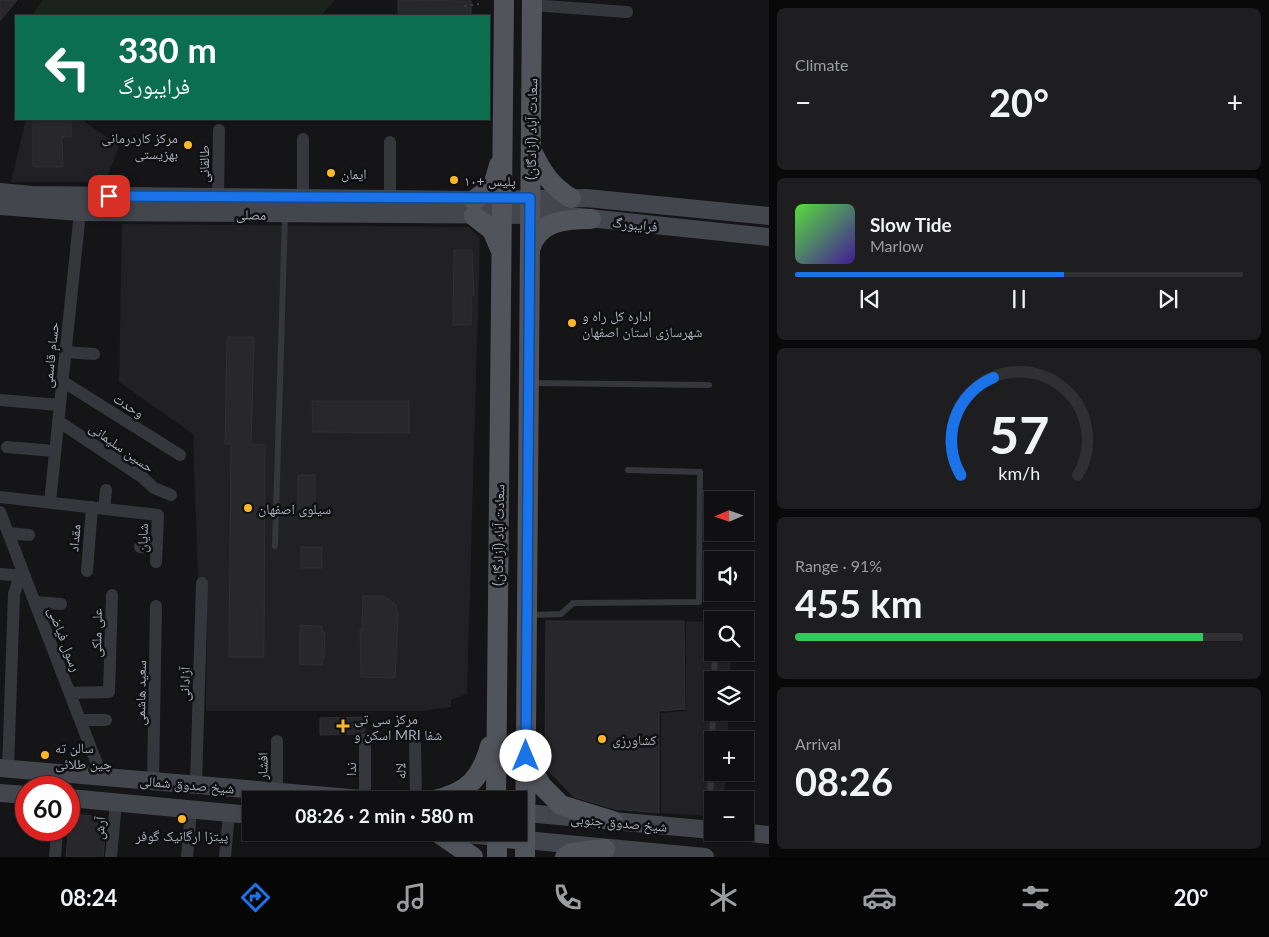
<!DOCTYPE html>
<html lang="en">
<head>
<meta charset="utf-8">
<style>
  body { margin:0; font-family:Lato,"Noto Naskh Arabic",sans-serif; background:#1e1e20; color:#f1f3f6; height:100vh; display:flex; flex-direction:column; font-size:19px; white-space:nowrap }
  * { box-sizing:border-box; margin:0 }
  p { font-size:16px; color:#9c9d9f }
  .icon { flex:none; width:28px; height:28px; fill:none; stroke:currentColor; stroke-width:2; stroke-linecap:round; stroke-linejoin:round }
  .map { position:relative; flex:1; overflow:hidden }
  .panel { display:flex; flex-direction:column; gap:8px; padding:8px; background:#09090a; width:500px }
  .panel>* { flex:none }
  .banner { position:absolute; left:15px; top:15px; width:475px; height:105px; border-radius:0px; box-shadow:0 1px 4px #0004,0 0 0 1px #303032; background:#0b6e4f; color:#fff; overflow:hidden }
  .needle { width:32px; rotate:268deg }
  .controls { position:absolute; left:704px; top:491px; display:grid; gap:10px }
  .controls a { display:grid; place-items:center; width:50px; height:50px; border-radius:0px; background:#101012; box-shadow:0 1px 4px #0004,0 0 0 1px #303032; font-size:25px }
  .speed { position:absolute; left:15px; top:776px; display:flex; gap:10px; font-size:25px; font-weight:700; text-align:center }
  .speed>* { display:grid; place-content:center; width:65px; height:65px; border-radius:50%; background:#101012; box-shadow:0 1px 4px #0004,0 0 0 1px #303032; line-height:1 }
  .speed .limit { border:8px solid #d22; background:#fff; color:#111 }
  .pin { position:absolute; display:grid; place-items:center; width:42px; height:42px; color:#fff; margin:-21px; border-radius:10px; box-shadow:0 2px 8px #0006 }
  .me { position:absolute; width:55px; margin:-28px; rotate:0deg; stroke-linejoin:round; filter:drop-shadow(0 0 4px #0008) }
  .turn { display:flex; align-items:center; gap:18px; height:105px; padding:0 20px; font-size:22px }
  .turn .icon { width:65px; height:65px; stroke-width:2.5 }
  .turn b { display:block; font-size:35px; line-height:42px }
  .big { font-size:38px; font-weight:700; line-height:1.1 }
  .panel .tile { flex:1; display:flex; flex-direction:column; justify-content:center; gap:8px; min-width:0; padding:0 18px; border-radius:8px; background:#1e1e20 }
  .panel .dial { align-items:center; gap:0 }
  .dial svg { height:130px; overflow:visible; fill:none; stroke:#303032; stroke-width:7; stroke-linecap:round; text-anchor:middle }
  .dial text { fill:#f1f3f6; stroke:none }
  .song { display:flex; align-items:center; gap:15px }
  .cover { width:60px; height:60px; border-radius:8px; background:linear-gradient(135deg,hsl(110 70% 55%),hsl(260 70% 35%)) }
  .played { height:5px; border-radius:2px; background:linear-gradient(90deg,#1a73e8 60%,#303032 60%) }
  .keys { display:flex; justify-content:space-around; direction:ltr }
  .heat { display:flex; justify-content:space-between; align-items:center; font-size:28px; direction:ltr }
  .charge { height:8px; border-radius:4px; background:linear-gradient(90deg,#34c759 91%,#303032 0) }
  .trip { position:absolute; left:242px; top:791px; width:285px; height:50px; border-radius:0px; background:#101012; box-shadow:0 1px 4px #0004,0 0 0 1px #303032; font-weight:700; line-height:50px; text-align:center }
  .tabs { display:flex; height:80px; justify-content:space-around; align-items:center; background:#060607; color:#9c9d9f }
  .tabs .icon { width:35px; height:35px }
  .tabs .selected { color:#1a73e8 }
  .tabs b { font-size:22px; color:#f1f3f6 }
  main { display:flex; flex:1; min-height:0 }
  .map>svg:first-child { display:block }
  .built { fill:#212125 }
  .green { fill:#1b231c }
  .building { fill:#28282c; stroke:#2f2f34 }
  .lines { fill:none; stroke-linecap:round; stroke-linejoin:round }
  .path { stroke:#3c3e44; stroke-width:2; stroke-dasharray:2.5 4; stroke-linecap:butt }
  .service { stroke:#36373d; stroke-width:6 }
  .minor { stroke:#36373d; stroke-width:12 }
  .secondary { stroke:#44464d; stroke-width:18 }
  .primary { stroke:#52545c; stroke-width:20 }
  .route-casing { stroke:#114b97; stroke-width:12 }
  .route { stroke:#1a73e8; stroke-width:9 }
  .poi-dot { fill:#fdb828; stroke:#101013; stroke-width:2 }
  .labels { text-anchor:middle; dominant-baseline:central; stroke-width:5; stroke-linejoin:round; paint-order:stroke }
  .street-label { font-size:14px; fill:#a7acb9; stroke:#101013 }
  .poi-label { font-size:14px; fill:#a7acb9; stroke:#101013; text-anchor:start }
</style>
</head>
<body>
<main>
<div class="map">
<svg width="769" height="857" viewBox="0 0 769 857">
  <rect width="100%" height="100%" fill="#151518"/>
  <!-- built -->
  <path class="built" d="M26,119H81L119,146L105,182H11Z
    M122,224L469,227L480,238L467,694L451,700V707L422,711H206L207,579H198L193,434L119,382Z
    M686,621L712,622V652L731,653L730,680H712V712L729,713L727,740H712V772L726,773L724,800H712V816L661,813V713L686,711Z"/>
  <!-- green -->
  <path class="green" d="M43,0H335L320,16H31Z"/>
  <!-- building -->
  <path class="building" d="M0,0H17L0,21Z
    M398,0L471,1V16H398Z
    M33,119H71V137H62L63,167H33Z
    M454,250H472L474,295H471V325H453Z
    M227,337H254L251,445L265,444L264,657H229L231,444H225Z
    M312,401H409V433L313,432Z
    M298,475H315V509H298Z
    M301,547H322V568H301Z
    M363,596H384L396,605L398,615L395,678L361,677L360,629H362Z
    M546,621H684L685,709L659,711V813L615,809L574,797L545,767Z
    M300,625L322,626V632H325L324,658H322V665L300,664Z
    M365,717V731L358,734L320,735V718Z
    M70,814L107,817L103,857H66Z"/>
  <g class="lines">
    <!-- path -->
    <path class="path" d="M464,6L479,4"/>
    <!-- service -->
    <path class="service" d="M531,383L709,385
      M275,546L285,215
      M531,615L561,614L573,603L699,602L700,472L628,470
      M714,680L715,652
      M709,829L713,712"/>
    <!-- minor -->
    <path class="minor" d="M532,5L627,12
      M303,139V198
      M218,197L219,130
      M390,199V142
      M65,352L94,354
      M62,381L180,455
      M0,400L59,405
      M58,421L142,477L154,488L171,495
      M7,447L55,451
      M0,497L158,515L156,562
      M50,502L80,212
      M104,508L106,490
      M0,512L102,777
      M9,533L29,535
      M140,547L157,548
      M87,571L92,507
      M0,574L25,576
      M35,602L61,604
      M70,693L109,692L112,595
      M80,720H106
      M365,739V799
      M415,742L416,800
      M8,769L14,594L18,582L25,576
      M153,781L156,606
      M196,785L202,583
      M277,792V741
      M55,857L57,830
      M111,857L116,803
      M187,857L191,810
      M225,857L229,813"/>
    <!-- secondary -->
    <path class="secondary" d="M0,192L32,195L474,200L586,198L769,216
      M0,206L80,212L560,215L769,237
      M0,768L374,800
      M0,793L26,795
      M69,798L251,815
      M526,813L712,830
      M447,832L497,837
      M741,832L769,835
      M525,840L705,857"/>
    <!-- primary -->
    <path class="primary" d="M532,151C542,172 551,186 571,198
      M474,200L493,186L499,165
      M474,216L492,230L501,251
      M530,250C537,221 565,219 591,219
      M527,758L541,785L561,805L613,821
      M434,800C468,793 481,778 490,746
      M496,800L504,0
      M437,832L473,857
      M497,832V857
      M497,837L525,840
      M525,857L532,0
      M565,857L571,853L605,849"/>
  </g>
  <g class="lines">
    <!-- route casing -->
    <g class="route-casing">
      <path id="route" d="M109,196L530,198L526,756"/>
    </g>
    <!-- route -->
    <use href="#route" class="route"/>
  </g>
  <!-- markers -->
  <g class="poi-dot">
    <circle cx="188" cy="145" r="5"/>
    <circle cx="331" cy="173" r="5"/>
    <circle cx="454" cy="180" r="5"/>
    <circle cx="572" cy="323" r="5"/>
    <circle cx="248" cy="508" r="5"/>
    <path d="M340.5 718.5h5v5h5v5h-5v5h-5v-5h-5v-5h5z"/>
    <circle cx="602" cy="739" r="5"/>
    <circle cx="45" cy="755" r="5"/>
    <circle cx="182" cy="819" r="5"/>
  </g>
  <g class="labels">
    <!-- street labels -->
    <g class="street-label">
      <text transform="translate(531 129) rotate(-89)">سعادت آباد (آزادگان)</text>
      <text transform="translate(203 164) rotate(-90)">طالقانی</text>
      <text transform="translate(251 214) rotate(1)">مصلی</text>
      <text transform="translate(635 224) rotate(6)">فرایبورگ</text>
      <text transform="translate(50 355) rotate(-84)">حسام قاسمی</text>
      <text transform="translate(129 405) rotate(32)">وحدت</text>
      <text transform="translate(122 447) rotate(35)">حسین سلیمانی</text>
      <text transform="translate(498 535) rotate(-89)">سعادت آباد (آزادگان)</text>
      <text transform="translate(74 538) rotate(-85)">مقداد</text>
      <text transform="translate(142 538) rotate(-88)">شایان</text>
      <text transform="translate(96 633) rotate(-89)">علی ملکی</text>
      <text transform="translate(65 639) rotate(69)">رسول فیاضی</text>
      <text transform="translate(184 684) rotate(-88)">آزادانی</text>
      <text transform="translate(140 693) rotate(-89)">سعید هاشمی</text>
      <text transform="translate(262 766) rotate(-89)">افشار</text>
      <text transform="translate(350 769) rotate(-90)">ندا</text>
      <text transform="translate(400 771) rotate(-91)">لاله</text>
      <text transform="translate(187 784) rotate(5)">شیخ صدوق شمالی</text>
      <text transform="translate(619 822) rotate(5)">شیخ صدوق جنوبی</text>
      <text transform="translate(99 828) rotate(-84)">آرش</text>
    </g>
    <!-- poi labels -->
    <g class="poi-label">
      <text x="178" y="137" text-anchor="end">مرکز کاردرمانی<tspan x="178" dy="16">بهزیستی</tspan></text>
      <text x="341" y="173">ایمان</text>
      <text x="464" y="180">پلیس +۱۰</text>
      <text x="582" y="315">اداره کل راه و<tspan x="582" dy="16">شهرسازی استان اصفهان</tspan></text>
      <text x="258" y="508">سیلوی اصفهان</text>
      <text x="354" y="718">مرکز سی تی<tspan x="354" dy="16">اسکن و MRI شفا</tspan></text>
      <text x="612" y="739">کشاورزی</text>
      <text x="55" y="747">سالن ته<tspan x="55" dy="16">چین طلائی</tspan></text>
      <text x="182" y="835" text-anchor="middle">پیتزا ارگانیک گوفر</text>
    </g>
  </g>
</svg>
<div class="controls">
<a><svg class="needle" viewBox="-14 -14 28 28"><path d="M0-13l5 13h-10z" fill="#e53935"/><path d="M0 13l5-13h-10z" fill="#9c9d9f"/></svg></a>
<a><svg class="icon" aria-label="sound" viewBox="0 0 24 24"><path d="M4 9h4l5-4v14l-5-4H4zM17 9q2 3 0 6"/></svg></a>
<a><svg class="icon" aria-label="search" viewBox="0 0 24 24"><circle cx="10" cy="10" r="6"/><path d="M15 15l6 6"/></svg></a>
<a><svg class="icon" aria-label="layers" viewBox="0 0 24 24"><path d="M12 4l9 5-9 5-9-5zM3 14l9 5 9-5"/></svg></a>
<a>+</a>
<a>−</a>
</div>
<div class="speed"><div class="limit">60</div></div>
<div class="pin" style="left:109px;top:196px;background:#d93025"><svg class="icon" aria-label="arrive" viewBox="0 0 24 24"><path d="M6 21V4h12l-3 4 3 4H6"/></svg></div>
<svg class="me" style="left:526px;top:756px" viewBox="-20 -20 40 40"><circle r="19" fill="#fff"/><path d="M0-13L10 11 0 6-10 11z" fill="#1a73e8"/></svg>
<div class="trip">08:26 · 2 min · 580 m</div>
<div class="banner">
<div class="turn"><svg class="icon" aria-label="left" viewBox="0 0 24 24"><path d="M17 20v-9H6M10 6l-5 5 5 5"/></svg><div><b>330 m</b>فرایبورگ</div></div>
</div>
</div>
<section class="panel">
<div class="tile"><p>Climate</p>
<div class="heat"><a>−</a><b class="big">20°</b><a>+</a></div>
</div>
<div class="tile">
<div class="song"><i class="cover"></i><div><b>Slow Tide</b><p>Marlow</p></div></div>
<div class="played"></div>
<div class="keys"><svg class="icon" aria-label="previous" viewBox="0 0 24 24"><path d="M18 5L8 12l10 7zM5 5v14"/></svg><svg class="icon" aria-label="pause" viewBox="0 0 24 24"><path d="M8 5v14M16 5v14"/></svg><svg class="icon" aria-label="next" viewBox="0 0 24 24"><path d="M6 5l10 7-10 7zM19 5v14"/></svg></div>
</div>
<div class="tile dial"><svg viewBox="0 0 100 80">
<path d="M14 69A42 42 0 1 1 86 69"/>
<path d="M14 69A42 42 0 0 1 34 9" stroke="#1a73e8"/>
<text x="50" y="56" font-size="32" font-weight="700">57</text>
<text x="50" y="72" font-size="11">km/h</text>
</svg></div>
<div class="tile"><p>Range · 91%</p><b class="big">455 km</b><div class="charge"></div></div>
<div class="tile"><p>Arrival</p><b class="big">08:26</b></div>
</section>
</main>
<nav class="tabs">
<b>08:24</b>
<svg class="icon selected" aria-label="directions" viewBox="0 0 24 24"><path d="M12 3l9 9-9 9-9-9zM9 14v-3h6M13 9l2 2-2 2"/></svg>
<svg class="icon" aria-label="music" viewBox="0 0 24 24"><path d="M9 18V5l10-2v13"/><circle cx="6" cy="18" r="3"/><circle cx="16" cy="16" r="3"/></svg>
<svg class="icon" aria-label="phone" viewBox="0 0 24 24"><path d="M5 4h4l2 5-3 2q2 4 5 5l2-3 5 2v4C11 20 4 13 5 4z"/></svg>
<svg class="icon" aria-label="climate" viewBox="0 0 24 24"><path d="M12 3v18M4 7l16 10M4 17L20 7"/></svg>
<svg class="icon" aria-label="car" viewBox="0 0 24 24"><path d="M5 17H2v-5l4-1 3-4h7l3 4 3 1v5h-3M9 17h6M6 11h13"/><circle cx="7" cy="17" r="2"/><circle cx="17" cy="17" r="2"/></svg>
<svg class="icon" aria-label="filters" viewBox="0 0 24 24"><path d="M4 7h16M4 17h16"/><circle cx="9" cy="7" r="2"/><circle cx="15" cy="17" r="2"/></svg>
<b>20°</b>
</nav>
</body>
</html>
